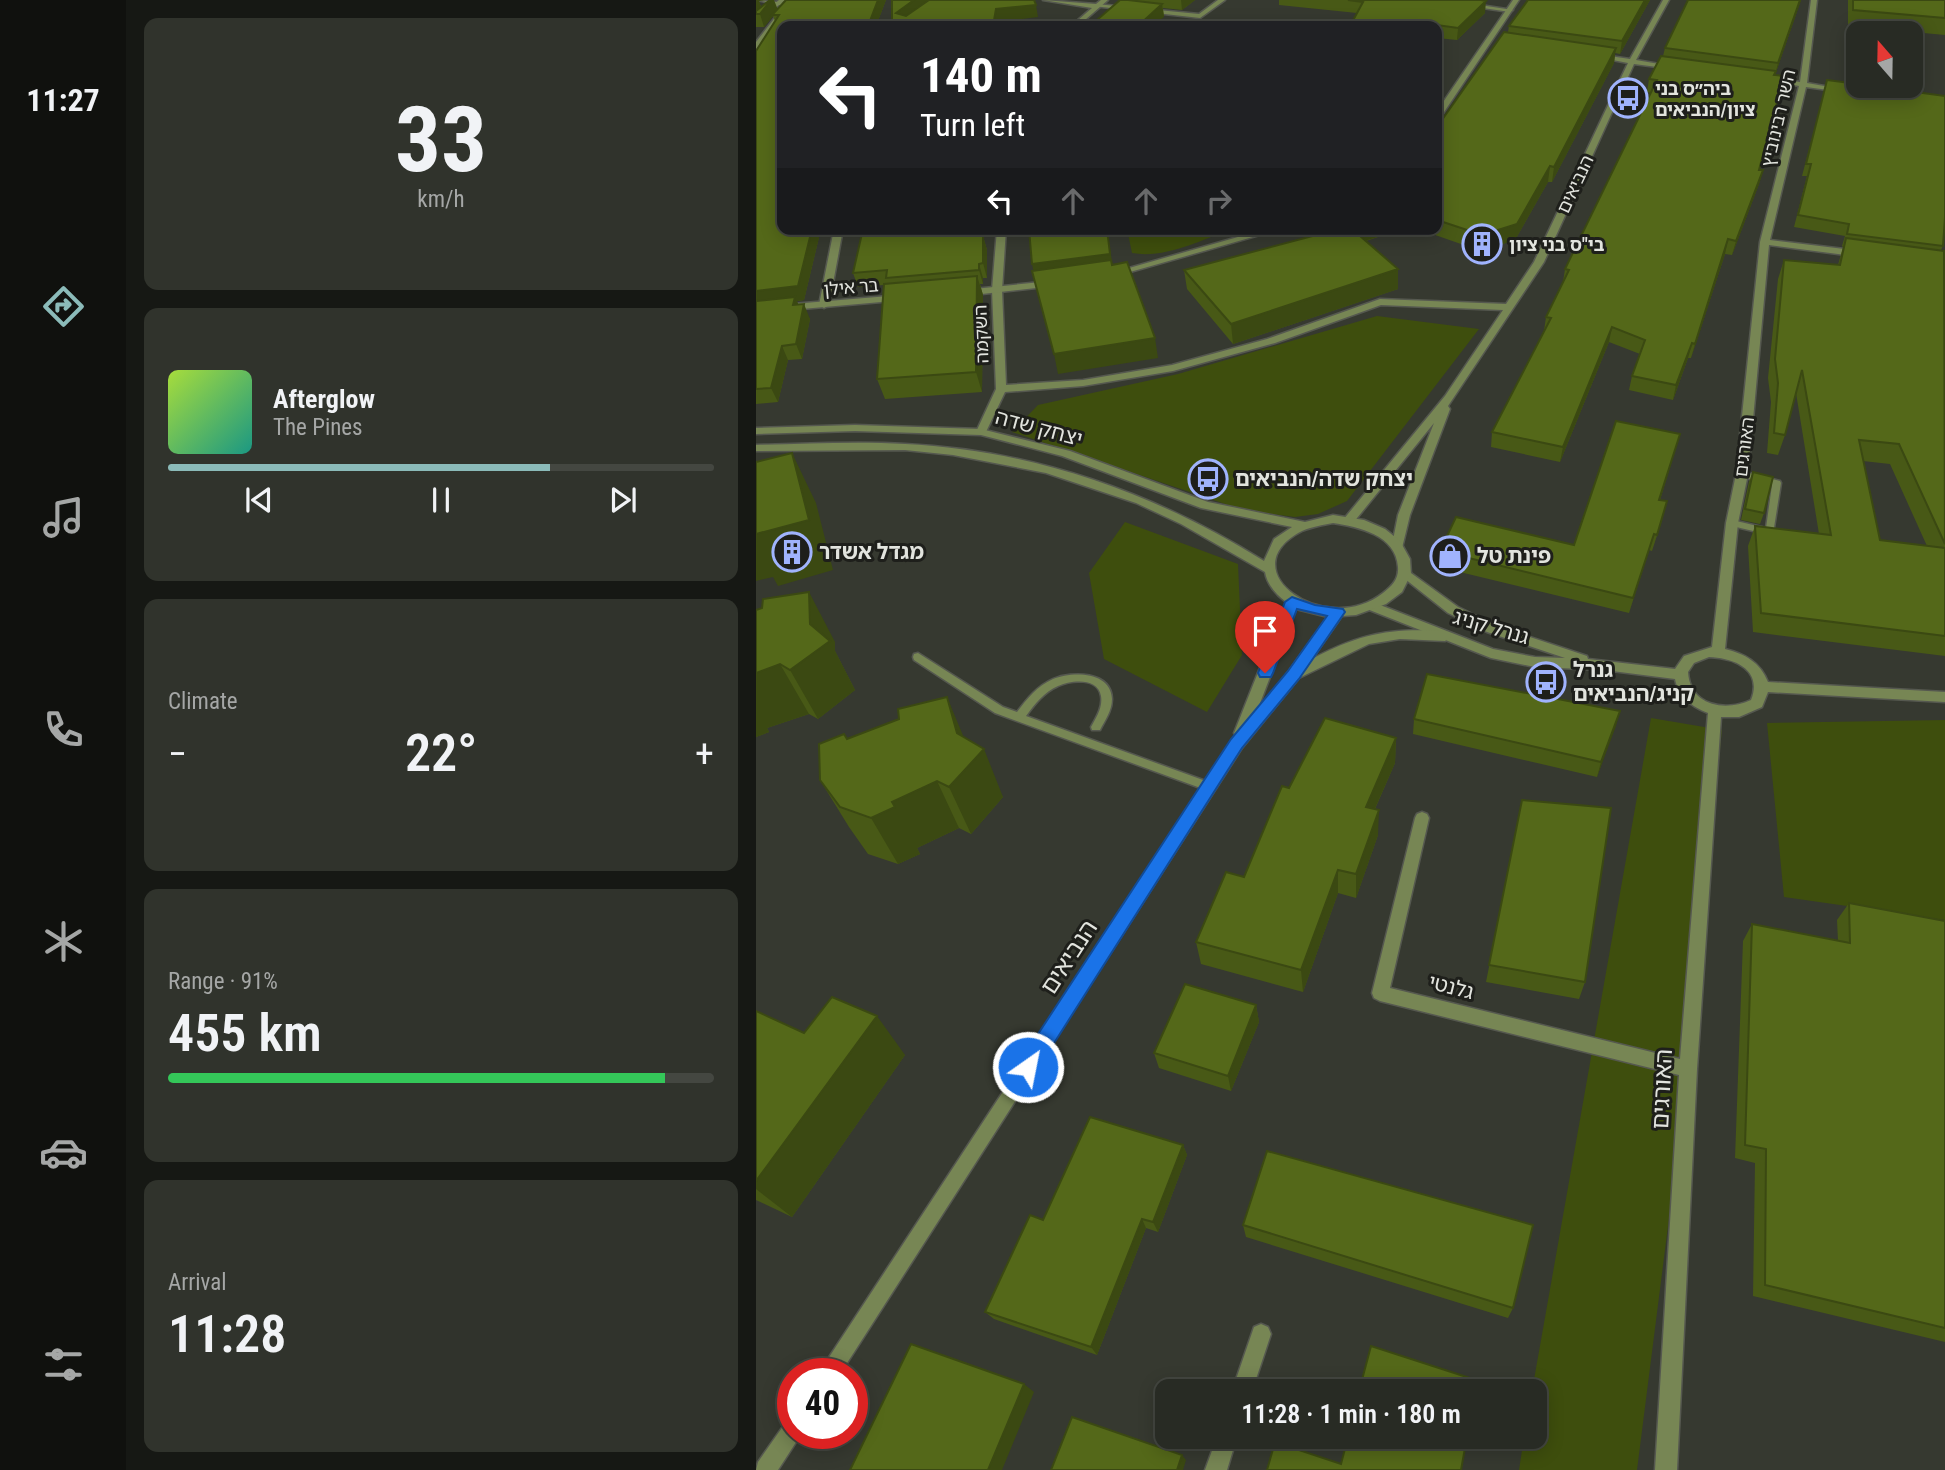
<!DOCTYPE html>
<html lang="en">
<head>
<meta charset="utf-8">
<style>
  body { margin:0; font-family:"Roboto Condensed","Noto Sans Hebrew",sans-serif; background:#30332c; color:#f1f3f6; height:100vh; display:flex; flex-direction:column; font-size:26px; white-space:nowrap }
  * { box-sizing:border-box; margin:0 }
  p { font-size:23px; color:#a5a7a6 }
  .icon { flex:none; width:38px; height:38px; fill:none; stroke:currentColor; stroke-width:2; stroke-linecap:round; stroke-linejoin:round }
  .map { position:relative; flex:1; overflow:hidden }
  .sheet { display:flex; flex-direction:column; gap:18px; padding:18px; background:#161814; width:630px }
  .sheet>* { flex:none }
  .top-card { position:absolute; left:21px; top:21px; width:665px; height:214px; border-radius:14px; box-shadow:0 4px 18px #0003,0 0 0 2px #444741; background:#202124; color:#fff; overflow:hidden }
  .needle { width:46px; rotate:340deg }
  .buttons { position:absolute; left:1090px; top:21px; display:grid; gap:14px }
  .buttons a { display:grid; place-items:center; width:77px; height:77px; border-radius:14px; background:#282b24; box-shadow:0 4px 18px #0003,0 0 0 2px #444741; font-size:35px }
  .speed { position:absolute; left:21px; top:1358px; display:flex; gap:14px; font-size:35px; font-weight:700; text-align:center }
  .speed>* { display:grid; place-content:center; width:91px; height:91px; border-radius:50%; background:#282b24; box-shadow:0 4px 18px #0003,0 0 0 2px #444741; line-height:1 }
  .speed .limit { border:10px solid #d22; background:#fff; color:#111 }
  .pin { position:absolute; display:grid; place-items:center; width:60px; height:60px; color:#fff; margin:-72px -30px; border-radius:50% 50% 50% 0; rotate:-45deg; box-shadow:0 0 7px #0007 }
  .pin .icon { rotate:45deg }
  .me { position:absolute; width:77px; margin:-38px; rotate:33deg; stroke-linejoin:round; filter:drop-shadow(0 0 5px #0008) }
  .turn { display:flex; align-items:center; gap:24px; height:147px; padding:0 28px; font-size:32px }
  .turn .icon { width:91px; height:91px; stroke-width:2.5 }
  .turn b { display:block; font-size:49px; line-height:60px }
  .lanes { display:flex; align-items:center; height:66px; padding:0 28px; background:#0003; justify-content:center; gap:35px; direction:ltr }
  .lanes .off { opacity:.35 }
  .big { font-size:52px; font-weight:600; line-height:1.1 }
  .sheet .tile { flex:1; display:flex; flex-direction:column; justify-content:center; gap:10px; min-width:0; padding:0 24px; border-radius:14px; background:#30332c }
  .sheet .dial { align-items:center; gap:0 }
  .dial b { font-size:91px; line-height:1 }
  .song { display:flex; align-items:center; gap:21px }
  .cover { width:84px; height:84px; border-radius:10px; background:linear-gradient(135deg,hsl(80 70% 55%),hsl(170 70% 35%)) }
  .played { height:7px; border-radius:4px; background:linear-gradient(90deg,#8bbbb9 70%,#444741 70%) }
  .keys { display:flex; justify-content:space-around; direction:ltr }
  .heat { display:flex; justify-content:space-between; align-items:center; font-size:38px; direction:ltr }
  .charge { height:10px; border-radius:5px; background:linear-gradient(90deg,#34c759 91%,#444741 0) }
  .trip { position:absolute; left:399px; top:1379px; width:392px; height:70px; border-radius:14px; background:#282b24; box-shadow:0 4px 18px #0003,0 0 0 2px #444741; font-weight:600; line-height:70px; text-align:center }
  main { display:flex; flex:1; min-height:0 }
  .tabs { display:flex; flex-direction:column; width:126px; justify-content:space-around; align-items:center; background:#10110e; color:#a5a7a6 }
  .tabs .icon { width:49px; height:49px }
  .tabs .selected { color:#8bbbb9 }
  .tabs b { font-size:32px; color:#f1f3f6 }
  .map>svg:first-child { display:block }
  .green { fill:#3e4e0d }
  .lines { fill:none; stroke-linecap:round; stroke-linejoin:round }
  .service-casing { stroke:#55584f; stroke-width:3 }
  .pedestrian-casing { stroke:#55584f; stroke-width:3 }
  .minor-casing { stroke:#55584f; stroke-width:3 }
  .tertiary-casing { stroke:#55584f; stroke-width:3 }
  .service { fill:#778654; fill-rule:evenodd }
  .pedestrian { fill:#778654; fill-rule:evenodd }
  .minor { fill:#778654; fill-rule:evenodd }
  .tertiary { fill:#778654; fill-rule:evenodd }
  .wall { fill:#485916; fill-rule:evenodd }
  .shaded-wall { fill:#3b4912 }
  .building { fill:#546819; stroke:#3b4912; stroke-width:2 }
  .route { fill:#1a73e8; stroke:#114b97; stroke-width:2 }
  .labels { text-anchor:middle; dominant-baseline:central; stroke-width:6; stroke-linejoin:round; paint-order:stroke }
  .far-poi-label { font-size:18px; font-weight:bold; fill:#e2e4de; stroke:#1e1f1b; text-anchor:start }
  .far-street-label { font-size:18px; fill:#e2e4de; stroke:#1e1f1b }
  .street-label { font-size:21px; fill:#e2e4de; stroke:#1e1f1b }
  .poi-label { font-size:21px; font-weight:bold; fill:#e2e4de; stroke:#1e1f1b; text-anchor:start }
  .near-street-label { font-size:24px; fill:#e2e4de; stroke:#1e1f1b }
</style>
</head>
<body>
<main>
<nav class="tabs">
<b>11:27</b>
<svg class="icon selected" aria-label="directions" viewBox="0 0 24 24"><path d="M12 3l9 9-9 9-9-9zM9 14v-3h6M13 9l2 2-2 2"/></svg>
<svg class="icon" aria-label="music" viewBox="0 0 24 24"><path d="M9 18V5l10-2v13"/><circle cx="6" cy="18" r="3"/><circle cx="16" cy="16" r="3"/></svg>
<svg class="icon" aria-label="phone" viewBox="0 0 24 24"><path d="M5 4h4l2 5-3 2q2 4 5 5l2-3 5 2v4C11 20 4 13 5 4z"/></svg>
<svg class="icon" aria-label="climate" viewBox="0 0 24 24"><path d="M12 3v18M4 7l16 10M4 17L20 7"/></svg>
<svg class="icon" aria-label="car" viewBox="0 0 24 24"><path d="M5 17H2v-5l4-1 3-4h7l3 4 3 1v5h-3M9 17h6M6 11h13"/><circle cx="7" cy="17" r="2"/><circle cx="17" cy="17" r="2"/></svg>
<svg class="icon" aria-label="filters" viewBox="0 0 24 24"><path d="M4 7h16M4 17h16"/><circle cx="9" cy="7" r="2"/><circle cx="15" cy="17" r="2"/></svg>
</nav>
<section class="sheet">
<div class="tile dial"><b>33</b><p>km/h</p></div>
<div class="tile">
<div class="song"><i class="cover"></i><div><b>Afterglow</b><p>The Pines</p></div></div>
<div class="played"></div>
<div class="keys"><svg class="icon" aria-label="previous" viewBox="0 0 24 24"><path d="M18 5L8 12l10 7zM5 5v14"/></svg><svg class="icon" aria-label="pause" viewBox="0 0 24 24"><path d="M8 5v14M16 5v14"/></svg><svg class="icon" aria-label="next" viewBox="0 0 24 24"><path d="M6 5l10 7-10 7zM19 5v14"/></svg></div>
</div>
<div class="tile"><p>Climate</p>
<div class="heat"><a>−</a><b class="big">22°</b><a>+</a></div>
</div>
<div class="tile"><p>Range · 91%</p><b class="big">455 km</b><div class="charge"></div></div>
<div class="tile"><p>Arrival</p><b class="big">11:28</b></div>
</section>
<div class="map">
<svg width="1189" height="1470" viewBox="0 0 1189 1470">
  <rect width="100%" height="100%" fill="#363930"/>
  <!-- green -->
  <path class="green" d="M371,229H476C445,240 409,259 376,253Z
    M621,316L723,329L591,501L562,514L539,517L487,510L256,432L282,405L422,374Z
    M369,522L482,564L486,655L451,712L348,659L333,573Z
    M895,718L966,730L932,1069L881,1470H763L768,1437H779L776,1391Z
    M1189,720V920L1028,897L1011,723Z"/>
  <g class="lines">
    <!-- service casing -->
    <g class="service-casing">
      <path id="service" d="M23,0H29L0,24V19Z
        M986,471L1024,481L1025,483L1017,534L1014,535L976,526L972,523L976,520L1010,528L1016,485L983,476L982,474Z
        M162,653L247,707L261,712C271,699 281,686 297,679C316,671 355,671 356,699C356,711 349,720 344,730H336L335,727C340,718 347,707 345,696C342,677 315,680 302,686C288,692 279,704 270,716L458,784L459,787L458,790H450L239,713L158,660L157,657L158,654Z"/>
    </g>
    <!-- pedestrian casing -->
    <g class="pedestrian-casing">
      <path id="pedestrian" d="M462,0H469L444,18L337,6L340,4L443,14Z"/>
    </g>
    <!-- minor casing -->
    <g class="minor-casing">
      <path id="minor" d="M287,0L340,4L345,0H352L322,26H315L336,8Z
        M672,0H691L757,10L754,12Z
        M907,0H913L880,60L921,67L917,69L878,64L788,262L692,406L694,409L654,515L646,548L642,549L636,545L642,515L678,423L597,523H589L587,520L689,396L747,310L625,305L519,343L417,371L327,386L249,392L229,434H221L220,432L240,389L236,290L241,229H250L246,290L250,385L327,380L416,365L511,339L624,299L750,304L778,262L872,63L836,56L840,54L874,59Z
        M1055,0H1061L1051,83L1091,90L1087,92L1050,87L1014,240L1105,251L1110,254L1105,257L1013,245L992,474L982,523L969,649C989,654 1004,662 1012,682L1189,692V702L1012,692L1006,707L983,717H965L941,1069L921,1470H899L923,1075L624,1001L618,998L616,993L659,818L661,814L666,812L671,814L673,818L634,988L924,1059L952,713C936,707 922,696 919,679L848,670L779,667L735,658L611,609L609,606L615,602L619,603L737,649L779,657L809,658L731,632L692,613L644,575L642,572L644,569L648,568L702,607L741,626L831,656L832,659L919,669L928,656L956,647L970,523L980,474L1004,242L1043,86L1006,79L1010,77L1044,82ZM953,657C979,658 1007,670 995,700C969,712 934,706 932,672L938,663Z
        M78,229H87L73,305L68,308L63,305Z
        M505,1324L512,1327L515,1334L496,1391H476L498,1327Z
        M461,1437H481L471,1470H449Z"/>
    </g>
    <!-- tertiary casing -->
    <g class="tertiary-casing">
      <path id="tertiary" d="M1,0L31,3L44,0L34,6L0,49V42L28,6Z
        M757,0H763L684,118H681V111Z
        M510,229H525L360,276L352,274Z
        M295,281L300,284L298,286L208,296L203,293L208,290Z
        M145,295L150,298L148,300L0,313V307Z
        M99,425L225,429L314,451L452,502L549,522L577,515L608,520L629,529L644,541L654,559L655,574L646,592L630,604L600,615L586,616L556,659C605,633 634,628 689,631L696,636L689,641L644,639L613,644L543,678L486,748L84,1374H62L480,736L478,733L530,602C520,595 511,584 509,572L425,524L380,503L290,473L197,455L149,450L0,451V445C49,444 99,441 149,444C277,450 399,493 508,561L518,539L536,527L445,508L306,456L225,435L99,431L0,434V428ZM577,523C603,527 640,535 642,567C643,579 636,586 627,593C568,639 472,569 546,531C555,527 567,525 577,523ZM540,609L572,617L533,671L501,711Z
        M37,1419V1433H46L22,1470H0L2,1462L30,1422Z"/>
    </g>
    <!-- service -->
    <use href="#service" class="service"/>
    <!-- pedestrian -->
    <use href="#pedestrian" class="pedestrian"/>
    <!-- minor -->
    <use href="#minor" class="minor"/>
    <!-- tertiary -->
    <use href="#tertiary" class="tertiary"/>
  </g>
  <!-- wall -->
  <path class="wall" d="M0,0L3,1L5,7L21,9L30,0H130L120,26L26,229H65L48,300L41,301L42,305L54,319L46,359L32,360L22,402L0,404V51L19,21L17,16L8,27H0Z
    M364,0H439L426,10L407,8L408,17Z
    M523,0H725L729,13L701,40L681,38V26L601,13L523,5Z
    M894,0L864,54L859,53L858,63L796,182H792L759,240L725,251L662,229H681V127L752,32L753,26Z
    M932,0H1045L1019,75L1003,170H1007L1003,184L976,255L969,254L935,358H932L917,400L873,390L876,376L884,354L853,342L804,462L735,447L736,432L788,331L790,317L807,282L809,269L895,93L891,92L893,79L907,56L909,48Z
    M1092,0H1189V35L1092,26Z
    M1071,80L1187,246L1185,250L1188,260H1189V656L997,632L992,546L999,526L1063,534L1040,393L1029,435L1022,455L1011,453L1015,402L1012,378L1022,279L1028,260L1082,265L1087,247L1086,246L1089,236L1038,227L1051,176H1046ZM1107,461L1134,464L1171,546L1124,540Z
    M107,229H225L224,235L227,236L231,250V278H227V284H224L227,295L226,392L129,399L121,379L128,285L102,287L97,273Z
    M570,229H646L610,241L642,269V289L477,344L431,289L428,270L573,232Z
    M924,434L904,500L907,517L896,551L893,550L873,613L683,567L684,551L818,545Z
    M997,472L1008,513L1004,524L985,520L993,482Z
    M0,610L79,642V651L99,690L62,719L53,714L11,728L13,732L0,737Z
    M864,711L841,777L657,734L658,719Z
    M208,737L247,797L215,834L203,828L161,848L164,854L142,864L112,854L93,827L64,780L91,739Z
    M640,738L639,763L619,809L622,835L600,898L582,893L547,992L445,964L440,942L488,877L533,788Z
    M766,800L829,982L823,999L730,982Z
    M1093,903L1189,921V1342L997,1296L999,1163L979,1158L987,941L996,924L1082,941L1081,920Z
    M500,1005L503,1022L475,1091L403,1068L398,1053Z
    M0,1011L48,1033L149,1055L36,1217L0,1200Z
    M427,1145L431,1155L402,1232L390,1228L341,1355L238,1319L229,1312L287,1220Z
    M487,1225L757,1308L752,1318L490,1237Z"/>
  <!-- shaded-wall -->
  <path class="shaded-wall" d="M0,0H9L3,1L6,10L0,14Z
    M15,0H18L22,10L8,27L4,14Z
    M122,0H130L120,26H112Z
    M158,0H178L143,26L140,13Z
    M425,0H439L426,10Z
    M889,0H894L864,54L866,41Z
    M1044,0H1045L1019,75L1022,63Z
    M730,1L729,13L701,40L702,28Z
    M406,4L408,17L397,26H382Z
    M280,5L282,17L243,22L242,26H237L240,9Z
    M860,48L858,63L796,182L798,167Z
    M794,166L792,182L759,240L725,251L726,235Z
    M1007,170L1003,184L976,255L980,241Z
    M56,229H65L48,300L41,301L45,312L0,307V291Z
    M220,229H225L223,247L219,233Z
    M351,229L357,268L279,279L276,264Z
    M595,229H646L593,246Z
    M227,236L231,250V278L227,263Z
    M972,239L969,254L935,358L939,344Z
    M223,264L227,278V284L223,270Z
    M642,269V289L477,344L475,324Z
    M221,276L227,295L226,392L220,372Z
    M48,304L54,319L46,359L40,344Z
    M856,327L853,342L804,462L807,447Z
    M399,338L402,358L302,374L298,354Z
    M936,343L932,358L917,400L920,385Z
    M26,346L32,360L22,402L15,388Z
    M36,453L60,503L77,570L22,586L17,577L0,581V534Z
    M53,592L79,642V651L99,690L62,719L34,670L54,624Z
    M24,664L53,714L11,728L13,732L0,737V673Z
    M191,697L211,745L228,749L247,797L215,834L193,787L201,733Z
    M864,711L860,726L841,777L845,762Z
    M640,738L639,763L609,831L610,807Z
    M181,781L203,828L161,848L164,854L142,864L115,818L136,802Z
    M623,810L622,835L600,898V874Z
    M582,870V893L547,992L545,970Z
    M500,1005L503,1022L475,1091L472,1076Z
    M121,1016L149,1055L36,1217L0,1189V1181Z
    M427,1145L431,1155L402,1232L397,1222Z
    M386,1219L390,1228L341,1355L335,1347Z
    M268,1384L278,1392L246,1470H232Z
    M426,1455L430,1460L427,1470H421Z"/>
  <!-- building -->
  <path class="building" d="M14,0H15L4,14H0V11Z
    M30,0H122L112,26H26V229H56L42,286L0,291V51L23,15H16Z
    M136,0H158L140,13L150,16L173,0H278L280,5L240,9L237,26H136Z
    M364,0H372L406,4L382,26H334Z
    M592,0H725L730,1L702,28L681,25L680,26H594L607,2Z
    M772,0H889L866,41L753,26Z
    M932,0H1044L1022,63L909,48Z
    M1097,0H1189V18L1097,10Z
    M748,32L860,48L798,167L794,166L761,224L726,235L681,220V127Z
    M905,56L1020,71L1018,75L1028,76L1003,170H1007L980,241L972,239L939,344L936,343L920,385L876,376L889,340L856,327L807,447L736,432L795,318L790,317L813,270L809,269L901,80L893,79Z
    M1071,80L1102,84V86H1115L1189,96V217L1187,246L1091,234L1093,224L1042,215L1055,164H1050Z
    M107,229H220L219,233L227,236V263L223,264V270L130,278L131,270L97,273Z
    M273,229H351L354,254L276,264Z
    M583,229H596L642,269L475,324L428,270Z
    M1090,238L1188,251L1189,544L1143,444L1103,440L1124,540L1189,548V636L1005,613L999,526L1075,535L1046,370L1029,435L1018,433L1022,383L1019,359L1028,260L1084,265Z
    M355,260L356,265L371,262L399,338L298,354L276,271Z
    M221,276L220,372L121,379L128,284Z
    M39,297L37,305L48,304L40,344L26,346L15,388L0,389V301Z
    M860,421L924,434L903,500L911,501L901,535L898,534L877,598L684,551L700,517L818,545Z
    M36,453L53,520L0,534V462Z
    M997,472L1017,477L1008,513L989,509Z
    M53,592L54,624L74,641L34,670L24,664L0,673V610L6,608L7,599Z
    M671,674L864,711L845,762L658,719Z
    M191,697L201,733L228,749L193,787L181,781L136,802L139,807L115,818L84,807L64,780L63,744L88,734L91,739L143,719L142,709Z
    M569,718L640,738L610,807L623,810L600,874L582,870L545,970L440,942L470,872L488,877L526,786L533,788Z
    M766,800L855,808L829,982L733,965Z
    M1093,903L1189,921V1328L1009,1285L1010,1149L989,1145L996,924L1094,943Z
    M429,984L500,1005L472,1076L398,1053Z
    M76,997L121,1016L0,1181V1011L48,1033Z
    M334,1117L427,1145L397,1222L386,1219L335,1347L229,1312L274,1215L287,1220Z
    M511,1151L777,1225L757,1308L487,1225Z
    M155,1344L268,1384L232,1470H94Z
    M615,1346L723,1381L721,1391H603Z
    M316,1417L426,1455L421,1470H295Z
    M592,1437H711L705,1470H511L519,1442L585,1464Z"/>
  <!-- route -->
  <path class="route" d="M536,597L559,605L587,609L589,612L543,679L486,748L279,1073L272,1076L265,1073L262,1067L265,1060L475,739L532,671L571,616L541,609L517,673L515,677H504L502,673L529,602Z"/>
  <!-- icons -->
  <defs>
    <g id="bus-ring" transform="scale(2.0125)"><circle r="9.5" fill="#1e1f1b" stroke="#a0b3fd" stroke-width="1.5"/><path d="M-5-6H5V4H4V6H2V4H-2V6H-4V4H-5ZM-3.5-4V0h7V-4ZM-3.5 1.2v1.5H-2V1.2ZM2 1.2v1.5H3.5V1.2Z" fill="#a0b3fd"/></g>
    <g id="building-ring" transform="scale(2.0125)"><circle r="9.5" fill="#1e1f1b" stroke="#a0b3fd" stroke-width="1.5"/><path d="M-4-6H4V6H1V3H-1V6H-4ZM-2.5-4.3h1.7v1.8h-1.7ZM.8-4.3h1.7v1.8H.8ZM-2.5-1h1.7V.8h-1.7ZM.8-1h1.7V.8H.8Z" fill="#a0b3fd"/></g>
    <g id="shop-ring" transform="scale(2.0125)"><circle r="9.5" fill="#1e1f1b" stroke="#a0b3fd" stroke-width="1.5"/><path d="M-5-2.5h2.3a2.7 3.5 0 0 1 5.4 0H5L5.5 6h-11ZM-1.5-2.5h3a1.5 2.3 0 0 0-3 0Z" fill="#a0b3fd"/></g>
  </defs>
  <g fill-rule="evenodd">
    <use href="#bus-ring" x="872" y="98"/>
    <use href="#building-ring" x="726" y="244"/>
    <use href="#bus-ring" x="452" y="479"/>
    <use href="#building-ring" x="36" y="552"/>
    <use href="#shop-ring" x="694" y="556"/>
    <use href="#bus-ring" x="790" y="682"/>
  </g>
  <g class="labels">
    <!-- far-poi labels -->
    <g class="far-poi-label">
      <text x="899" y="88">ביה״ס בני<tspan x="899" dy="21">ציון/הנביאים</tspan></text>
      <text x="753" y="244">בי"ס בני ציון</text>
    </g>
    <!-- far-street labels -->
    <g class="far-street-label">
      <text transform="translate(1022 118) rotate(-77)">השר רבינוביץ</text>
      <text transform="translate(819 184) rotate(-65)">הנביאים</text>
      <text transform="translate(95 287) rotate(-5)">בר אילן</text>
      <text transform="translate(225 334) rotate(-92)">השקמה</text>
      <text transform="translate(988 447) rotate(-83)">האורגים</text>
    </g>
    <!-- street labels -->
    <g class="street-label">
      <text transform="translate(283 428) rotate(15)">יצחק שדה</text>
      <text transform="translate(735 627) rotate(16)">גנרל קניג</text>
      <text transform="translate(695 987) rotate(14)">גלנטי</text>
    </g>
    <!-- poi labels -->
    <g class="poi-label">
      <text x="479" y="479">יצחק שדה/הנביאים</text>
      <text x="63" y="552">מגדל אשדר</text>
      <text x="721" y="556">פינת טל</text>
      <text x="817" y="670">גנרל<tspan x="817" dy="24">קניג/הנביאים</tspan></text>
    </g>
    <!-- near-street labels -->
    <g class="near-street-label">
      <text transform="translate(313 957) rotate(-57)">הנביאים</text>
      <text transform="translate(906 1089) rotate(-87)">האורגים</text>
    </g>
  </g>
</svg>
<div class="buttons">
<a><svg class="needle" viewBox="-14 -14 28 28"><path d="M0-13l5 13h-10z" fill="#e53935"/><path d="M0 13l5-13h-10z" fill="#a5a7a6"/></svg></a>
</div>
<div class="speed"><div class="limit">40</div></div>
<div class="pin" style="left:509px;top:673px;background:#d93025"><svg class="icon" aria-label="arrive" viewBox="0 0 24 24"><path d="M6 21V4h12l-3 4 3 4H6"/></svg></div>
<svg class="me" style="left:272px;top:1067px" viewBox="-20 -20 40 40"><circle r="17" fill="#1a73e8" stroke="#fff" stroke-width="3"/><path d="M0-11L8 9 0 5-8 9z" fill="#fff"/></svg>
<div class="trip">11:28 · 1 min · 180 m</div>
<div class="top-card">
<div class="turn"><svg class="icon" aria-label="left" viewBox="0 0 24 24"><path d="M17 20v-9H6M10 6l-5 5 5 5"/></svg><div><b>140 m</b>Turn left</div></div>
<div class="lanes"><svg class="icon" aria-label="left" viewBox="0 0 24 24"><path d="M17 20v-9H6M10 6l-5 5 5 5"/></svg><svg class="icon off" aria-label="ahead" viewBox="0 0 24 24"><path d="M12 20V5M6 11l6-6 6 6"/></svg><svg class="icon off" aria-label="ahead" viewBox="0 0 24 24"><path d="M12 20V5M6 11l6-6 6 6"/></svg><svg class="icon off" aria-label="right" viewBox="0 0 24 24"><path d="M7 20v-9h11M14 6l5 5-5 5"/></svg></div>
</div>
</div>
</main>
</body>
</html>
